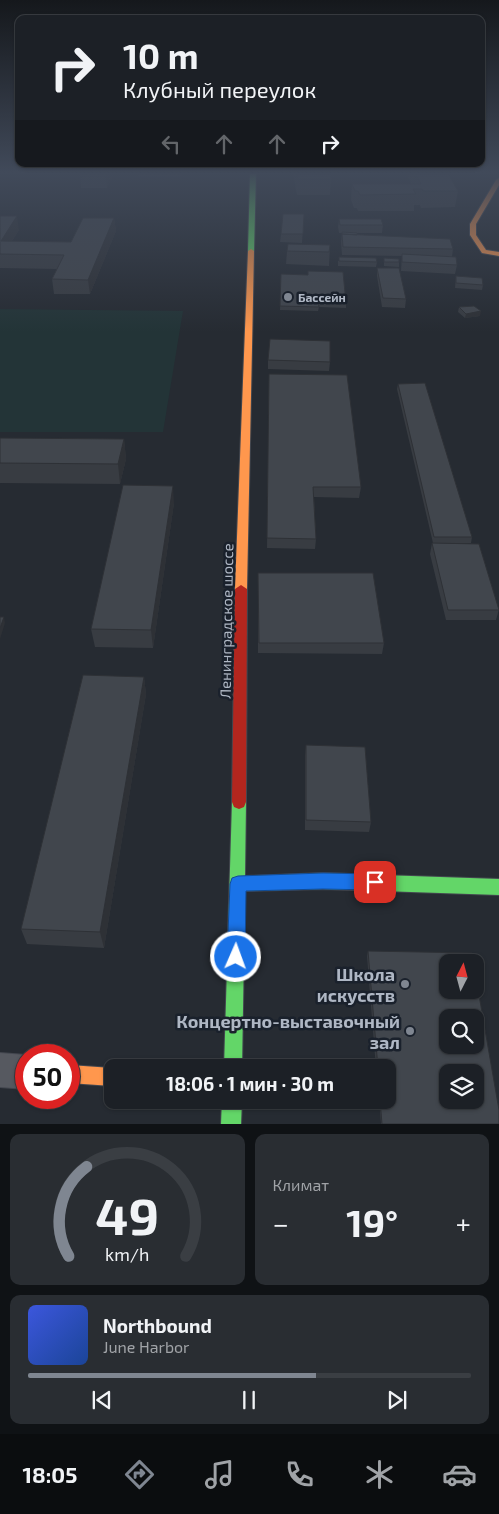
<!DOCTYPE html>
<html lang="ru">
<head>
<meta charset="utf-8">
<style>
  body { margin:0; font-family:"Exo 2",sans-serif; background:#292d32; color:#f1f3f6; height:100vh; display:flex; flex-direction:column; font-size:19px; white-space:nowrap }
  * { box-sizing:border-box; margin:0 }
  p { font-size:16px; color:#a0a3a7 }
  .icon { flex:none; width:28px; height:28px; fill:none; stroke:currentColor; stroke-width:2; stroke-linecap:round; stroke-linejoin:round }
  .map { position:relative; height:1124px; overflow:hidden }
  .panel { display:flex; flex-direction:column; gap:10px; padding:10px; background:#0f1215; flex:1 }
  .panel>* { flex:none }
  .guide { position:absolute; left:15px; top:15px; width:470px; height:152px; border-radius:10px; box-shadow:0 1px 4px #0004,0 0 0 1px #3a3e43; background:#1c2026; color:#f1f3f6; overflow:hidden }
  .needle { width:32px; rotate:6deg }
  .controls { position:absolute; left:439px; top:954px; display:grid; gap:10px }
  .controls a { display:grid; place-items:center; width:45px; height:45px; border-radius:10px; background:#1c2026; box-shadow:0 1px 4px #0004,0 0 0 1px #3a3e43; font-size:25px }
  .speed { position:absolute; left:15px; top:1044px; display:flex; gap:10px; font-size:25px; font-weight:700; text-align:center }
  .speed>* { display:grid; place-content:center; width:65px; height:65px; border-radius:50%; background:#1c2026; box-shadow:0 1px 4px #0004,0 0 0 1px #3a3e43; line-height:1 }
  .speed .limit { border:8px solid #d22; background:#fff; color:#111 }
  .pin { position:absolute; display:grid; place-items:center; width:42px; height:42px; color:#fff; margin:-21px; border-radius:10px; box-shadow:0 2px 8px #0006 }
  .me { position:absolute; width:55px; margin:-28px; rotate:2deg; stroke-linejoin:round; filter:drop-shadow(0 0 4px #0008) }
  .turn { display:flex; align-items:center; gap:18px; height:105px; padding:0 25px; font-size:22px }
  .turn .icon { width:65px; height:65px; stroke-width:2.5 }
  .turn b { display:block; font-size:35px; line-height:42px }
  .lanes { display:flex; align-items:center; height:48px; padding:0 25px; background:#0003; justify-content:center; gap:25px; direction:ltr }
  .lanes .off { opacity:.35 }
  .big { font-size:38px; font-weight:700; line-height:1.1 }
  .panel .widget { flex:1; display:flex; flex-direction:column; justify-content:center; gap:8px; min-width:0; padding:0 18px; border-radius:10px; background:#292d32 }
  .panel .dial { align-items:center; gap:0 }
  .dial svg { height:130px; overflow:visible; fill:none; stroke:#3a3e43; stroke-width:7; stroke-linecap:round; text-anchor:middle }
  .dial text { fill:#f1f3f6; stroke:none }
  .song { display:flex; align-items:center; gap:15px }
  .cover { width:60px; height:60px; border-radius:8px; background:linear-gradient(135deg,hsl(230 70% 55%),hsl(220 70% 35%)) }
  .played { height:5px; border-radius:2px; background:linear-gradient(90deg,#7f8691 65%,#3a3e43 65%) }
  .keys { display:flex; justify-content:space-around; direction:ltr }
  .heat { display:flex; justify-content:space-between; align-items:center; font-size:28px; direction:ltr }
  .panel .tiles { flex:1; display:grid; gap:10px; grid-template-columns:1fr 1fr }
  .widget:last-child { grid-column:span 2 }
  .trip { position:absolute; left:104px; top:1059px; width:292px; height:50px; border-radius:10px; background:#1c2026; box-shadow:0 1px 4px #0004,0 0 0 1px #3a3e43; font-weight:700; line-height:50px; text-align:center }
  .tabs { display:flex; height:80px; justify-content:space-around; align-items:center; background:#0b0d0f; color:#a0a3a7 }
  .tabs .icon { width:35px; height:35px }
  .tabs .on { color:#7f8691 }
  .tabs b { font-size:22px; color:#f1f3f6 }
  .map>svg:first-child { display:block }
  .green { fill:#233437 }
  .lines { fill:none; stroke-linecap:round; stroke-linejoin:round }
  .street-casing { stroke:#43474f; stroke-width:2 }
  .fast-casing { stroke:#43474f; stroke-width:2 }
  .slow-casing { stroke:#43474f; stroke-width:2 }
  .jam-casing { stroke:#43474f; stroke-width:2 }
  .street { fill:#565960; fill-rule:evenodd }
  .fast { fill:#63d668; fill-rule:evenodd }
  .slow { fill:#ff974d; fill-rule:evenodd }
  .jam { fill:#b3261e; fill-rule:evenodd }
  .wall { fill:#383c42 }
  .shaded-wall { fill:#2e3136 }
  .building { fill:#41464d; stroke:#2e3136; fill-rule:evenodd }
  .route { fill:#1a73e8; stroke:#114b97 }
  .poi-dot { fill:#7f8691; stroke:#1a212c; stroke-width:2 }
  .labels { text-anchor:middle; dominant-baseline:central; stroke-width:5; stroke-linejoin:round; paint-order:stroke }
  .far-poi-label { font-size:12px; font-weight:bold; fill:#afb7c4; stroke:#1a212c; text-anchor:start }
  .street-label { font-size:15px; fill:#afb7c4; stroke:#1a212c }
  .near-poi-label { font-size:18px; font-weight:bold; fill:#afb7c4; stroke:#1a212c; text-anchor:end }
</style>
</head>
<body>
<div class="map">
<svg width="499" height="1124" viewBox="0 0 499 1124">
  <rect width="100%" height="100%" fill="#262b32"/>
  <!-- green -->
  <path class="green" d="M0,309L183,311L163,432H0Z"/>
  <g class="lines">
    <!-- street casing -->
    <g class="street-casing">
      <path id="street" d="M0,1053L26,1055V1089L0,1087Z"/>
    </g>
    <!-- fast casing -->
    <g class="fast-casing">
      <path id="fast" d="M250,174H256L254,251L251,253L248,251Z
        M239,795L244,797L246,802L245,876L323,873L499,879V895L323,889L245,891L242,1068H224L232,802L234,797Z
        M222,1100H242L241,1124H221Z"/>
    </g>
    <!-- slow casing -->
    <g class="slow-casing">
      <path id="slow" d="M499,178V185L476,224V235L486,250L499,252V256L482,253L470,235V224L496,180Z
        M251,249L254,251L247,589L241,593L235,589L248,251Z
        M69,1065L112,1068V1086L69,1083Z"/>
    </g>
    <!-- jam casing -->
    <g class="jam-casing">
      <path id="jam" d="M241,585L247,589L246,802L244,807L239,809L234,807L232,802L235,589Z"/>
    </g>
    <!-- street -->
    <use href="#street" class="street"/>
    <!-- fast -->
    <use href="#fast" class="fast"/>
    <!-- slow -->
    <use href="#slow" class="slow"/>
    <!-- jam -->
    <use href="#jam" class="jam"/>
  </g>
  <!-- wall -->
  <path class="wall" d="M80,174H113V175L107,188H81Z
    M138,174H182L181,177H138Z
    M293,174H330L331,179L330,195H297Z
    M407,174H448L458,191L455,207L421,208L420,205H414V211H358L357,208H354L351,200L352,184H411Z
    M304,214L302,243L280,242L281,234Z
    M0,216L19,230L12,241L71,242L114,218L116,231L90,294H54L52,279L57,269L0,268Z
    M339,219L383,225L382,233H357V235L453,249L452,257L457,265L455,274L401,271L402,256L342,255L341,242L342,233H339L338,227Z
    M330,245L329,266L286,264L287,251Z
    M384,258L399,262V267L384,266Z
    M338,261L377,262L376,267L338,266Z
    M377,268L406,299L405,308L382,307L377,276Z
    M281,274L308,275L346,303V308L319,307L318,311L280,310Z
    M456,276L483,285L482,290L455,288Z
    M459,307L480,316L465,318L458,312Z
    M268,360L330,362L329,371L268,369Z
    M269,383L361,487L359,498L314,497L316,539L315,549L267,548Z
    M398,384L472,537L471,543H433L397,389Z
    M0,438L124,439L126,459L120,484L0,483Z
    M174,503L153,648L95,647L91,629Z
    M432,543L499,609L496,620H446L430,554Z
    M258,573L384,643L382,654L258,653Z
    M144,677L146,694L104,948L27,944L21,929Z
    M306,745L371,822L369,832L305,830V755Z
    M368,951L499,1124H381L379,1100H388V1068H376L367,956Z"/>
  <!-- shaded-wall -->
  <path class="shaded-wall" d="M106,174H113L107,188Z
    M17,216L19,230L3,254L1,241Z
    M114,218L116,231L90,294L88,280Z
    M481,311L480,316L465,318L466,314Z
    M124,439L126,459L120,484L118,464Z
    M173,486L174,503L153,648L151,630Z
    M4,617L5,623L0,639V628Z
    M144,677L146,694L104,948L100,932Z"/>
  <!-- building -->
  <path class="building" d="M297,174H330L331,179H298Z
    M416,174H448L458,191H423L422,189H413L416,194L360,195L358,191H355L352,184H421Z
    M283,214H304L303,234H281Z
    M0,216H17L1,241L71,242L83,218H114L88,280L52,279L64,255L0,254Z
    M339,219H381L383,225H340Z
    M342,232L357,233V235L342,234Z
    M342,234L450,239L453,249L343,247Z
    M288,244L330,245L329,252L287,251Z
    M402,254L456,257L457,265L402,262Z
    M339,257L376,258L377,262L339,261Z
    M384,258L399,259V262H384Z
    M377,268H399L406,299L383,298Z
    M308,271L343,272L346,303L318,302L319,307L280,306L281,274L308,275Z
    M456,276L482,278L483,285L456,283Z
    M474,306L481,311L466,314L459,307Z
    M270,339L330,341V362L268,360Z
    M269,374L347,375L361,487H313L316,539L267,538Z
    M425,383L472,537H434L398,384Z
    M0,438L124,439L118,464L0,463Z
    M123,485L173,486L151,630L91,629Z
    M432,543L479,544L499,610H448Z
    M258,573H373L384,643H259Z
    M0,617H4L0,628Z
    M83,675L144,677L100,932L21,929Z
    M306,745L365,747L371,822L306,820Z
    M368,951L472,953L473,962H448V990H475V972L499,1110V1124H382L380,1100H388V1068H378ZM448,1018H475V1045H448ZM448,1072H475V1100H448Z"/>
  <!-- sky -->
  <linearGradient id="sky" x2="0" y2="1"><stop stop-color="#15181c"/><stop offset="0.52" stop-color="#414a5a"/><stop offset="1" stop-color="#414a5a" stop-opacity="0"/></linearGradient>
  <rect width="499" height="332" fill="url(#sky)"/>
  <!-- route -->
  <path class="route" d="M323,873L375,874L381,877L383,882L381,888L375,890L323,889L246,891L245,957L242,963L236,966L230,963L227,957L230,884L232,878L238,876Z"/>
  <!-- markers -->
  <g class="poi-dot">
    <circle cx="288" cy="297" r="5"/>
    <circle cx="405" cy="984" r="5"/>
    <circle cx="410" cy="1031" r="5"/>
  </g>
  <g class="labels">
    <!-- far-poi labels -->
    <g class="far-poi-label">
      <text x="298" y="297">Бассейн</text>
    </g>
    <!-- street labels -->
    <g class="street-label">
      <text transform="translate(226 621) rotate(-89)">Ленинградское шоссе</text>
    </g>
    <!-- near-poi labels -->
    <g class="near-poi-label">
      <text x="395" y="974">Школа<tspan x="395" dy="21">искусств</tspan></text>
      <text x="400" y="1021">Концертно-выставочный<tspan x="400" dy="21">зал</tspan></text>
    </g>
  </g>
</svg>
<div class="controls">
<a><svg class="needle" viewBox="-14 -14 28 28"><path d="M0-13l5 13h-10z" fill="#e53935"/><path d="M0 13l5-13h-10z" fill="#a0a3a7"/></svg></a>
<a><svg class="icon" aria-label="search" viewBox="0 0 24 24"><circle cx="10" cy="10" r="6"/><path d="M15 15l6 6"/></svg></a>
<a><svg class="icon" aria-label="layers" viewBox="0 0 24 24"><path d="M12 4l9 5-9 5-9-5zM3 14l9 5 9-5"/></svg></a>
</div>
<div class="speed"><div class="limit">50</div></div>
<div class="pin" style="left:375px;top:882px;background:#d93025"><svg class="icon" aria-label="arrive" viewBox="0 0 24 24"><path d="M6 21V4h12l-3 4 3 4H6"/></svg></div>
<svg class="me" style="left:236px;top:957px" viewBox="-20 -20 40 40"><circle r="17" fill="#1a73e8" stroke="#fff" stroke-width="3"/><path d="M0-11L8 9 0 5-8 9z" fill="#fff"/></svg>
<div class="trip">18:06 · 1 мин · 30 m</div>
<div class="guide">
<div class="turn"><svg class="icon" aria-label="right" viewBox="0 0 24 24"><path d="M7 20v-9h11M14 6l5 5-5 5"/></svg><div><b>10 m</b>Клубный переулок</div></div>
<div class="lanes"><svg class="icon off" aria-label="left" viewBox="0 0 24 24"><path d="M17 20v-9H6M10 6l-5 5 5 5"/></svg><svg class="icon off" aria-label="ahead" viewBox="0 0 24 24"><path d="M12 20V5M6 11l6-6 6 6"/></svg><svg class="icon off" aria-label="ahead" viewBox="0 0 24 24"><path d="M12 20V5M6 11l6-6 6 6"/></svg><svg class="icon" aria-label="right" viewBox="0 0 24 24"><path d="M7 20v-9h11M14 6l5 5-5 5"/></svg></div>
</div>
</div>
<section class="panel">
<div class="tiles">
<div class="widget dial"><svg viewBox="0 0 100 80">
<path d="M14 69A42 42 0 1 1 86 69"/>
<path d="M14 69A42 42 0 0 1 25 14" stroke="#7f8691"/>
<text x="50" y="56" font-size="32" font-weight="700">49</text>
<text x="50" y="72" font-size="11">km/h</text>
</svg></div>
<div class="widget"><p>Климат</p>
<div class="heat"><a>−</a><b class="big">19°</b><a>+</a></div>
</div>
<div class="widget">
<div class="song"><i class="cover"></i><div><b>Northbound</b><p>June Harbor</p></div></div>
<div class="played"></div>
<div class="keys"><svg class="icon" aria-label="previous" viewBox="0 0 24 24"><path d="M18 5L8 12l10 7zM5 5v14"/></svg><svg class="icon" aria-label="pause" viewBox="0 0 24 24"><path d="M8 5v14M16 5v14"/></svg><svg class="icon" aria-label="next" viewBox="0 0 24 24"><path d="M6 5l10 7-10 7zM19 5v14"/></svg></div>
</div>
</div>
</section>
<nav class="tabs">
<b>18:05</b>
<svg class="icon on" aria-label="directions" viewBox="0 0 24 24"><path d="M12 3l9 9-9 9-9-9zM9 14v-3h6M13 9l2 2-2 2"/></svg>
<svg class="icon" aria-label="music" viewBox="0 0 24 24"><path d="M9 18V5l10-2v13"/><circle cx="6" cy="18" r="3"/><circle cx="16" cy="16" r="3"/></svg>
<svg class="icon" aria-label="phone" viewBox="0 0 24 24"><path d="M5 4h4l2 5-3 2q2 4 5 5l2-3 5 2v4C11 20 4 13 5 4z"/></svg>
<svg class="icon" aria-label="climate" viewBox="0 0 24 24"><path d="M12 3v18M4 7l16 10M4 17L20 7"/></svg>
<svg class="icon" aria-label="car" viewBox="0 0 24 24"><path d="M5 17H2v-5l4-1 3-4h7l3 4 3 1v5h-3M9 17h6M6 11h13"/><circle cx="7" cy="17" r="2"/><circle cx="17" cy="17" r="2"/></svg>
</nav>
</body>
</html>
